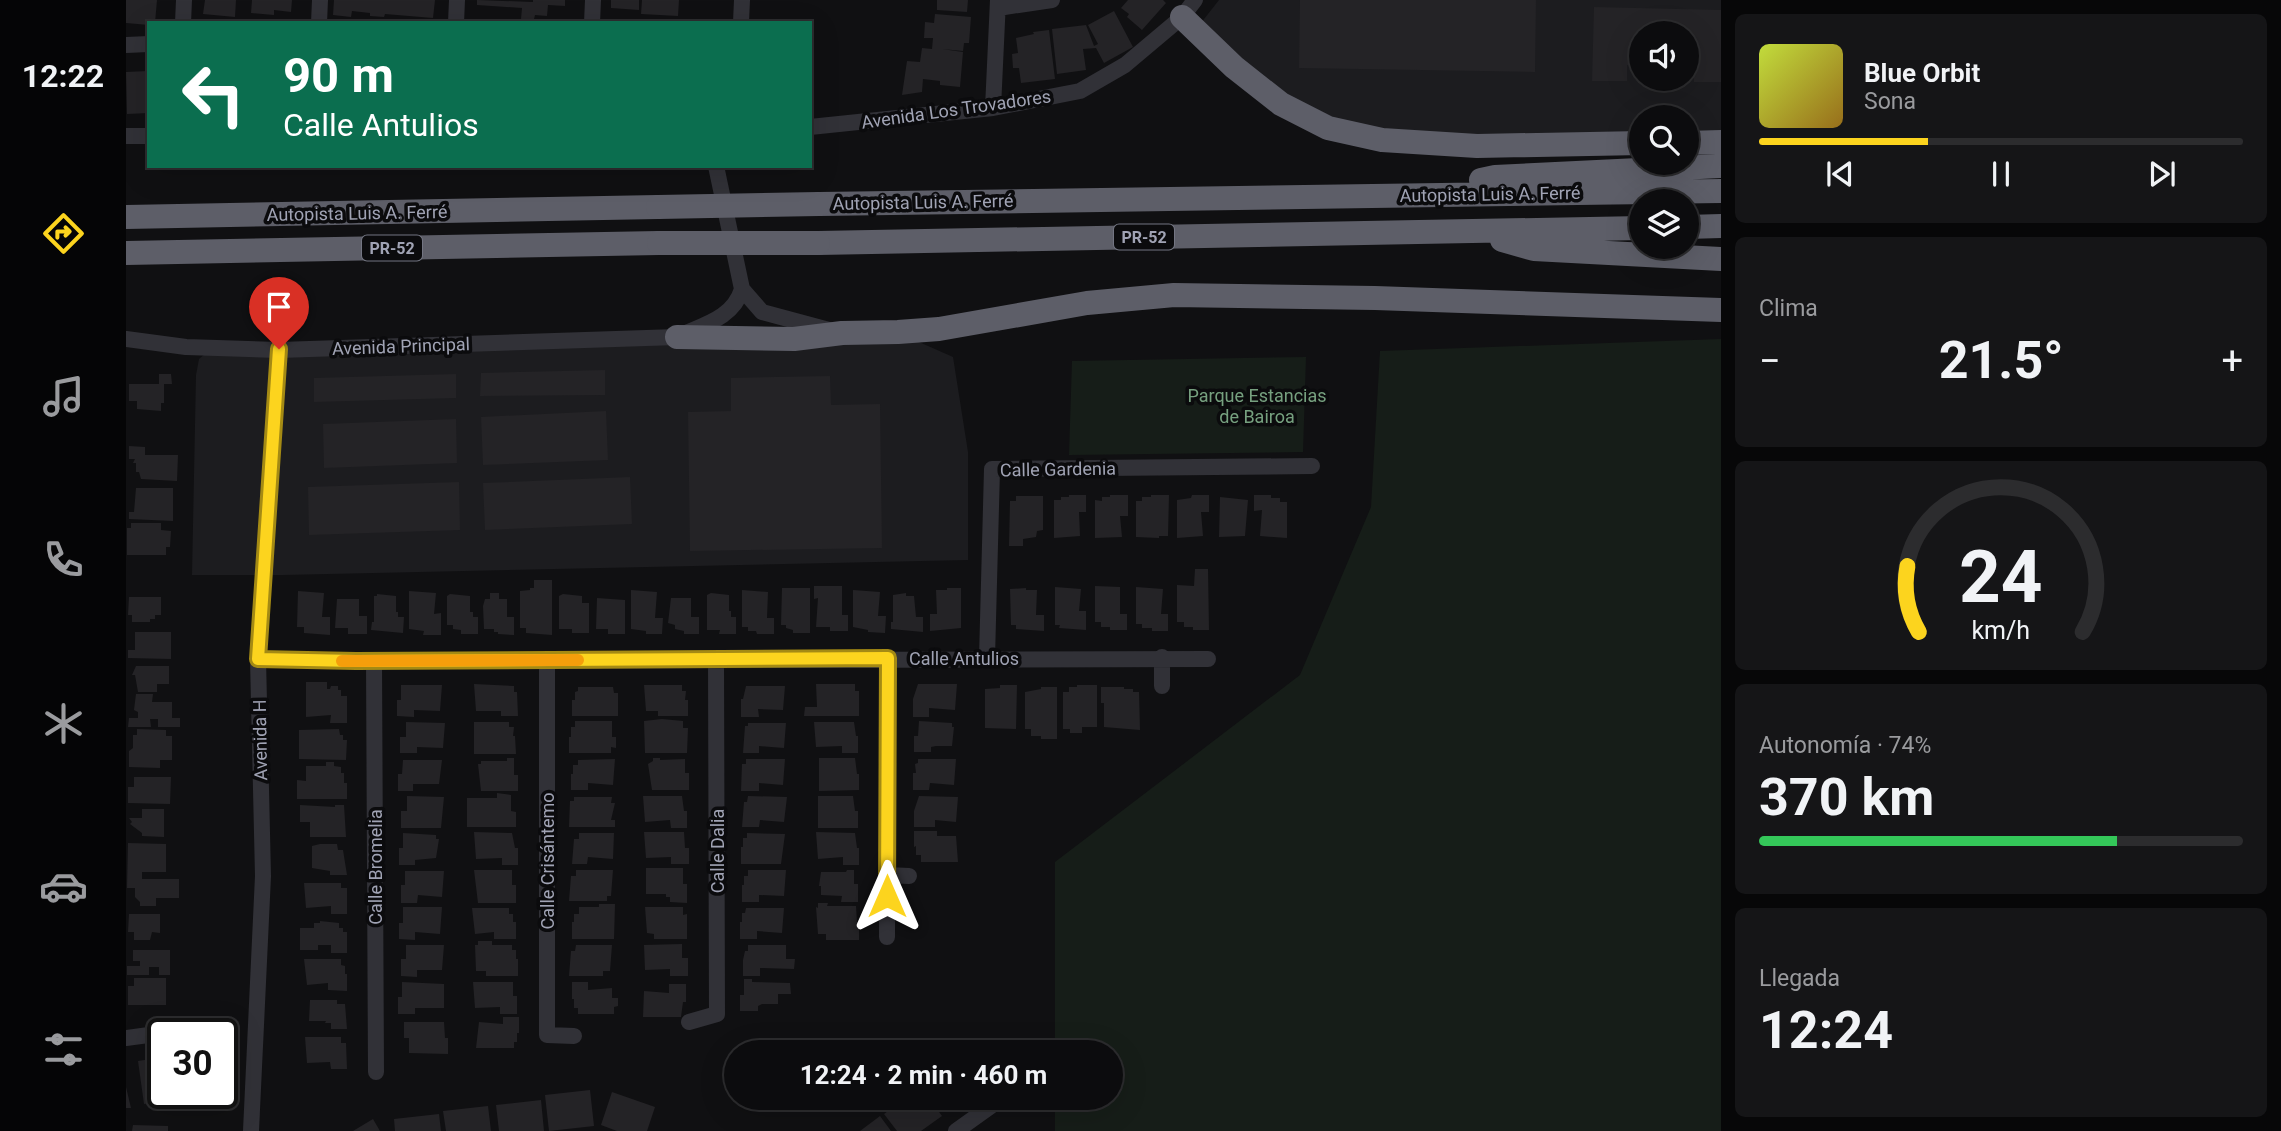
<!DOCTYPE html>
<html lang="es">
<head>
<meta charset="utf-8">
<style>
  body { margin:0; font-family:Roboto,sans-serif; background:#151517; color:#f1f3f6; height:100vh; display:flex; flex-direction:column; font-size:26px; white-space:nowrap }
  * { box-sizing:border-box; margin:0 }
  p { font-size:23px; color:#9a9b9e }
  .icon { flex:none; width:38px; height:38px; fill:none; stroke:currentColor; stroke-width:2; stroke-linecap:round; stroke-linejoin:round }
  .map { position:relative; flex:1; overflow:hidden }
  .drawer { display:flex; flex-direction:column; gap:14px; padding:14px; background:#070708; width:560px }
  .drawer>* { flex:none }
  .top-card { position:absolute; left:21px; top:21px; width:665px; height:147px; border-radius:0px; box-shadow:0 7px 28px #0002,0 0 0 2px #2c2c2e; background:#0b6e4f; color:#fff; overflow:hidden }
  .fabs { position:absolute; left:1503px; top:21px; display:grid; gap:14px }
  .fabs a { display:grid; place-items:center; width:70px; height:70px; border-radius:50%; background:#0c0c0e; box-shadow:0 7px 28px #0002,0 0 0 2px #2c2c2e; font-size:35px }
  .speed { position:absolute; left:21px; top:1018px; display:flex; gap:14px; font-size:35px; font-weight:700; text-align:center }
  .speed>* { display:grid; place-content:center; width:91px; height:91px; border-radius:50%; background:#0c0c0e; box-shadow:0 7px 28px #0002,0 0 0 2px #2c2c2e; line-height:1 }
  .speed .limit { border:4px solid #111; border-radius:10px; background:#fff; color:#111 }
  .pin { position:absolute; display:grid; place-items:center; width:60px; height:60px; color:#fff; margin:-72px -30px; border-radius:50% 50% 50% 0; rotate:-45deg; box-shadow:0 0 7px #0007 }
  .pin .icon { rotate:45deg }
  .me { position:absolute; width:77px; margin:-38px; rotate:0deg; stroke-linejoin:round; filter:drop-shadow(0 0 5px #0008) }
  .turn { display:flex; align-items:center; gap:24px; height:147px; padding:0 21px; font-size:32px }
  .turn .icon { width:91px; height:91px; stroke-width:2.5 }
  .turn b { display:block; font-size:49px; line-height:60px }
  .big { font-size:52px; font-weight:700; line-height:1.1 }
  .drawer .card { flex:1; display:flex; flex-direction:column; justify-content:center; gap:10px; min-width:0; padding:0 24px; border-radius:10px; background:#151517 }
  .drawer .dial { align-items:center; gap:0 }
  .dial svg { height:182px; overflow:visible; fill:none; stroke:#2c2c2e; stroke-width:7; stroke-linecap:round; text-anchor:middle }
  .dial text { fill:#f1f3f6; stroke:none }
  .song { display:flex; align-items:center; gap:21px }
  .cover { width:84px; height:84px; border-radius:10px; background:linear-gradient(135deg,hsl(70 70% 55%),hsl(40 70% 35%)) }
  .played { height:7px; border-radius:4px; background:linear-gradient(90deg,#fcd41e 35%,#2c2c2e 35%) }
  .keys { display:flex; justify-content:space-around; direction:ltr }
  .heat { display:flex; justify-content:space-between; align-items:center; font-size:38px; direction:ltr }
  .charge { height:10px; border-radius:5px; background:linear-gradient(90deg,#34c759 74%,#2c2c2e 0) }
  .trip { position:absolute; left:598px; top:1040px; width:399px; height:70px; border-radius:35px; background:#0c0c0e; box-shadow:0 7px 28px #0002,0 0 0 2px #2c2c2e; font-weight:700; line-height:70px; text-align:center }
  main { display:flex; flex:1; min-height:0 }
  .tabs { display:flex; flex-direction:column; width:126px; justify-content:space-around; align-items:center; background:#050506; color:#9a9b9e }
  .tabs .icon { width:49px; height:49px }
  .tabs .selected { color:#fcd41e }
  .tabs b { font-size:32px; color:#f1f3f6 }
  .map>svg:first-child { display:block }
  .built { fill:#1c1c1f; fill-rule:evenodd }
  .green { fill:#161d18 }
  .building { fill:#242326 }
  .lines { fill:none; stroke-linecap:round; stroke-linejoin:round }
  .minor { stroke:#313137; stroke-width:16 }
  .highway { stroke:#5d5e68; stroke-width:24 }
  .highway-bridge { stroke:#5d5e68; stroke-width:24 }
  .route-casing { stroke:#a48a14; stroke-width:18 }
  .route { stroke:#fcd41e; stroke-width:12 }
  .slow { stroke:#f59e0b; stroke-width:12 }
  .labels { text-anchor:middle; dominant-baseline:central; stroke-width:7; stroke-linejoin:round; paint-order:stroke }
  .shield { fill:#0b0b0d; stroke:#737582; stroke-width:2 }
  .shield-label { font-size:16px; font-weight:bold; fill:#a0a3b4 }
  .street-label { font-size:18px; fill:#a0a3b4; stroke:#0b0b0d }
  .park-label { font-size:18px; fill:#76a07f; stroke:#0b0b0d }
</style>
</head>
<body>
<main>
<nav class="tabs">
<b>12:22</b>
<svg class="icon selected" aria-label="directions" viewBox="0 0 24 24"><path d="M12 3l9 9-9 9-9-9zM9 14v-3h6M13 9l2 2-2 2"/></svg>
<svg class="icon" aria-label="music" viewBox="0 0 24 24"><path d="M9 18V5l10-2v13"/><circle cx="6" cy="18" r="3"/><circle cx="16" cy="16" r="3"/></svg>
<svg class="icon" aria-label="phone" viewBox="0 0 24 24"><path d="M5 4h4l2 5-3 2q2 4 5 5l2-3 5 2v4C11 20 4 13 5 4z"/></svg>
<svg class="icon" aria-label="climate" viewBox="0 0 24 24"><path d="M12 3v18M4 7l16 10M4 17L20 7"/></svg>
<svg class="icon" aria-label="car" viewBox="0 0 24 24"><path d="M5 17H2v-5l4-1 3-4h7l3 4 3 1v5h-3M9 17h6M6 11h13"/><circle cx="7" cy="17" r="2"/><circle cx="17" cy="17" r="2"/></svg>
<svg class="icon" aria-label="filters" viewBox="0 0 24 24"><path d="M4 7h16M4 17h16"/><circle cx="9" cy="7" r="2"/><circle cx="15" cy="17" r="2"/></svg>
</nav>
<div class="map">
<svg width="1595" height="1131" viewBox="0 0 1595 1131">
  <rect width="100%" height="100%" fill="#101012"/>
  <!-- built -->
  <path class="built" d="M1093,0H1595V146L1561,147V117H1516L1515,149L1217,136L1071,28ZM1516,33H1561V79H1516Z
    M784,338L827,357L842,452V560L157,575H66L70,375L73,359L88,346Z"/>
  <!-- green -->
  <path class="green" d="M1595,339V1131H929V1097H985V1052H929V862L1174,675L1245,507L1254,351Z
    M1180,357L1177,452L943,455L946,361Z"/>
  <!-- building -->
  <path class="building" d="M0,0H31L29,23H23V25L0,23Z
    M79,0H110L109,17L77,14Z
    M126,0H166L165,12L148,10V15L125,13Z
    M208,0H309L307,18L259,14L258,17L244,16V13L226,11L225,17L207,15Z
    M351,0L407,2V0H439V6L422,5L421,16L409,15L408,19H395L396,8L351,5Z
    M485,0H513V10L485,8Z
    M516,0H553L552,16L515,14Z
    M811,0H842L841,12L811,10Z
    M1002,0H1037L1040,3L1016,30L1001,17L1003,14L995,8Z
    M1174,0H1410L1409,72L1173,68Z
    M1468,7L1595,10V82H1568V66H1561V33H1516V65H1501V81H1466Z
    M988,11L1007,47L978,63L970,48L957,49L960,70L931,74L926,29L960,25L968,46L972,44L962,25Z
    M809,14L845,17L843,43H838L837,51L816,49L837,52L834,87L814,85V81L797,79L796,92L776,95L781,61L794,62L796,48L806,49L807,38H798L799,22L808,23Z
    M923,30L929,79L895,83L893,68H887L886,54L892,53L890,38L908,34L907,32Z
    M22,71L23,113L1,114L0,72Z
    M479,370V395L354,396L355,373Z
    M33,374H45L46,384H38V403H35V411L11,409V401H3V384H33Z
    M330,374V398L188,402V378Z
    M704,376L705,405L754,404L756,548L564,551L562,412L605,411V378Z
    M480,411L482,460L357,465L355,417Z
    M330,419L331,463L198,468L197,424Z
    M3,446L19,447V455H52L51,481L15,479L13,472H10V463H7L9,459H3Z
    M504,477L506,524L359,530L357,483Z
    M333,482L334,530L183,535L182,487Z
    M10,488H47V521L3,519V512H8Z
    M943,495H960V512H953L954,536L928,538V500H935V497H943Z
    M984,495H1002V516H994L996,537L969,538V500L976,501V497H984Z
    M1025,495H1043L1042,536H1033V538L1010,537V501H1016V497H1025Z
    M1066,495H1083V512H1075L1077,536L1051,538V500L1065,498Z
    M1128,495H1145V498H1154V502H1161V538L1134,536L1136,510L1128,511Z
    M890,496H917V530L911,531L910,537L897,539V546H883L884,501H890Z
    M1094,497L1122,500L1119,536L1093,537Z
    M5,523H35V530L45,531L44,547H40V555H1V528H5Z
    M1069,569H1082L1083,630H1067V627H1058V622H1051V585L1068,586Z
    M408,580H426V635L400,633V628H394V591L404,590V588H408Z
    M688,586H716V615H722V631H704V627H690L692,598L688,599Z
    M969,586L994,587V614H1001V630H984V627H975V622H969Z
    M929,587L955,589L953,611H960V630L933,628L934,625H929Z
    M1010,587L1037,589L1035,614H1042V631H1026V628H1016V624H1010Z
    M656,588H684V633H667V630L660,628V625H655Z
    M821,588H835V628L804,631V614H811L810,590H821Z
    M900,588V590H911L910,615H918V631L890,629V625H885L884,589Z
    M505,590L531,592L529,618H537L536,634H520V631L505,629Z
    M616,590L642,592L641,618H648V634H631L630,631H622V627H616Z
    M727,590L754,592L752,616H760L759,633L742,632V630L727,627Z
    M172,591L198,593L196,617H204V635L178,633V627H171Z
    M283,591L310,593L308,614L315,613V635H297L298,631L283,629Z
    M364,593H373V599H381V617H388V635L372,634V632H368V629H358L357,606L359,599H364Z
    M585,593L603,595V611H605V617H610V634H593L594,630H581V595Z
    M780,593V596H788L790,617H797V632L765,629V622H767V595Z
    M251,594L270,596V612H272V617H278L277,633L245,630L246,622H248V596H251Z
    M324,594L344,596V612H347V617H352V634H335V630L327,629V625H321V596Z
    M437,594L456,596V603H463V633H446V629H433V596Z
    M3,597H35V615H29V619H24V622H6V615H2Z
    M471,598L499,600V634H482V629H470Z
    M545,598H565V617H573V634H558V631L549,629V625L542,623Z
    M211,599H233V616H241V634H222V628H209Z
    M9,632H45V659L2,658V650H9Z
    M10,666H43V684H31V692H12L9,675H6Z
    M180,682H201V689H204L205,686H212V690H215V696H221V723H204L205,715L180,717Z
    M348,684L388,686V692H391L392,716H375V711H350Z
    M690,684H729V691H733V716H678L679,707H691Z
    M792,684H831L829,710L803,708V717H787V699Z
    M275,685H316L314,711L288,710V717L271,716V700H275Z
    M518,685H556V691H560L559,700H562V716H532V711H520Z
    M874,685H891L890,729L859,728V689L874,688Z
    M951,685H971V727H956V733H944V729H937V692H943V687H951Z
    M620,686H659L657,710L632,709L633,717H615V699H617Z
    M452,687H487L488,693H492V716H446V700H449V692L452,691Z
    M915,687H931V739H915V736H905V729H899V692L915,689Z
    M975,687H998V689H1007V692H1013L1014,730L978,727V703H975Z
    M10,694H27L26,702H46V718H54V727H32V719H24L25,727H2L3,718H12V712L8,710Z
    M536,719L557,721V728H562L561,753H519L518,721Z
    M449,721H486V737H490V748L485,747V753H443V737H445V727H449Z
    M793,721L826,723V727H828L826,746H810L805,747V752H788V736H792Z
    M280,722L319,723L317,748L291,747V753H274V737H280Z
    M348,722H383V727H388L387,736H389L390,754H348Z
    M688,722H728L730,736H732V753H716V746L690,747Z
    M622,723H660L658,748L633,746V753H617L619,726H622Z
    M11,729L40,730V736H46V760H34V768L3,767V751L7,748V735H11Z
    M213,729L214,735H217V740H221L220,760L173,759V730Z
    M381,758H388V775H392V791H355L352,764H355V761H381Z
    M527,758H534V760L559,759V773H563V790H526L522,764L527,761Z
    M693,758H729L731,774H733V790L693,791Z
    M489,759L487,785L462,783V790H445V774H447V765H452V760Z
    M620,759H659L657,785L633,783V791H615L616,764H620Z
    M792,759H830L828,785L804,783L803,790H787V773H790L789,764L792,763Z
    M277,760H316L313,784H287V791H272V774H276Z
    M200,762H208V766L215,767V773H218V783H221V799H171V780L180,781V766H200Z
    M8,777H45L44,804L2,803V787H8Z
    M371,793L385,795V811L390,812V827H341V798H371Z
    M281,796L318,797L315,828H275V811H281Z
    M517,796H556L558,811H561V828H545L544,820L519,822Z
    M622,796L661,797L658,822L634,820L633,827H616L618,802H621Z
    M692,796H727L729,811H732V828H692Z
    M793,796L832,797L830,822L809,820V827H788V811Z
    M448,797H486L485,803H489L485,820H489V827H443L444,801H448Z
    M174,805L209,807V805H218L220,837H184V822H174Z
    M16,809H38V837L16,836V833L4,824L6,822L3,818H16Z
    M788,831H811V836H830L832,862H795V855H790V846L788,847Z
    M348,832L386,833L389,848H392V865H376V858L350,859Z
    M518,832H558L559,848H563V864H545V857L520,858Z
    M690,832L729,833L731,848H733V865H717V857L692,859Z
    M277,833L310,835V839H313L310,858L289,860V865H273V848H277Z
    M453,833H488L487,859L462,857L461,864H446L448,839H453Z
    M621,833L659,834L655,864H615V847H617V838H621Z
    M2,843L40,844V872H16V879H53V898H30V906H14V902L9,897V888H1Z
    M194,844H211L212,850H217L221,875H204V871L186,868V846Z
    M520,868H557V884H561V903L544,902V897H540V894H520Z
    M348,870H386V885H390V903H352Z
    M450,870H487L485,896H481V901H443L445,876H450Z
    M622,870H660L658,896L633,895V902H616V885H618V876H622Z
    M721,870H728V884H732V902H715L716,896L695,895V886H693L695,872H720Z
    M279,871H318L316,897L292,895L291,903H275V885H279Z
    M178,883H215V888H221V914H205V906L180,908Z
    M692,903H702L701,906H730L731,922H733V940H700V934H692L690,907L692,908Z
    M473,904H489L488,939H446V922H448V914H453V907H473Z
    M277,907H316L314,934L289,932V940L273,939V923H277Z
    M519,907H557V915L561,914V939H528V934L521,933Z
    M346,908H383V914H387V922H390V939H368V932L349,934Z
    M620,908H658L656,933L631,931V939H614V922H616V913H619Z
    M3,914H34V933L26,932L24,940H8V932H2Z
    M194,921L213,923V928H217V932H221V953H205V945H192V950H174V928H188V923H194Z
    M352,941H366V945H386V950H390V959H392V976H360V971H350L349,945H352Z
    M556,944V958H562V976H544V969L519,970L518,945Z
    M280,945H318L316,970H291V977L275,976V959H280Z
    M450,945H486L484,971H477V976H443L445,951H449Z
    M622,945H660V959H669L668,969L634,968V976H617V960L619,951H622Z
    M7,950H44V975H33V967H23V975H1V966H14V961H7Z
    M178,959H215V965L219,966V974H221V991L202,990V983L181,985Z
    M8,978H40V1005H2V986H8Z
    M618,979H626V982L664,983L665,994H652V1004H636L632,1006V1011H614V995H618Z
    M276,982L318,984V1008H289V1014H272V997H276Z
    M347,982H387V996H391V1014H374V1007L349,1008Z
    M446,982H462V990L486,988V998H492V1006L488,1007V1014H452V1008H448V999H446Z
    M543,984H560V1002H557L555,1017H517L518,991L543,993Z
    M184,1000H211V1004H219L221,1029H205V1023H199L200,1021H183Z
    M377,1017H393V1033H391V1042H388V1048H350L353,1022L377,1024Z
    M278,1022H318L319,1038H322V1054L283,1053V1038H278Z
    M179,1037H215V1043H220L221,1069H205L204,1062L181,1063Z
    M37,1057V1092H31L33,1102L18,1104L12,1061Z
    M0,1087L5,1108H0Z
    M464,1090L468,1126L423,1131L419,1095Z
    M486,1092L529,1107L521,1131H491L475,1125Z
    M781,1097H802L816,1116L795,1131H771L758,1114Z
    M812,1097H841L822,1111Z
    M415,1100L418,1131H373L370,1105Z
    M362,1106L365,1131H320L317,1111Z
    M313,1114L315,1131H269L268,1119Z
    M754,1116L765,1131H734Z
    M247,1119L254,1131H227Z
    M7,1125L42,1126V1131H6Z"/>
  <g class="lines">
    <!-- minor -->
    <path class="minor" d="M872,8L926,0
      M615,22L616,0
      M57,23L58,0
      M193,23L194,0
      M330,23L331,0
      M466,23L467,0
      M0,45L23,44
      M867,108L872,0
      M684,127L867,108L954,91L999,65L1056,17L1069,0
      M0,136H23
      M590,166L616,289L636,312L703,330
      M0,339L60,347L153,350L551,337C576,325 607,319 616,289
      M1036,657V686
      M861,658L866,469L1186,466
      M132,659L230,661L1082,659
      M421,659V1035L448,1036
      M248,661L250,1072
      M761,875L783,876
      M761,937L762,658
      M563,1022L591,1014L590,660
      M0,1038L52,1031
      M125,1131L137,876L132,659L153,350
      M830,1131L865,1106"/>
    <!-- highway -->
    <path class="highway" d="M1056,17L1108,67L1155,104L1202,128L1256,140L1351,146L1516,143
      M1561,143L1595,142
      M1355,180L1369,177L1595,166
      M693,204L1595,191
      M0,217L532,207
      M1561,227L1595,226
      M1376,240L1408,249L1595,259
      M692,243L1516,228
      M0,253L533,243
      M551,337L668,339L716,333L772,332L813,329L961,303L1048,295L1249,298L1595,310"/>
    <!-- highway-bridge -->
    <path class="highway-bridge" d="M532,207L693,204
      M533,243H692"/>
  </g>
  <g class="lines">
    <!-- route casing -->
    <g class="route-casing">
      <path id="route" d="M153,349L132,659L230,661L762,658L761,896"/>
    </g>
    <!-- route -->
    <use href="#route" class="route"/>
    <!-- slow -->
    <path class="slow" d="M216,661L452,660"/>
  </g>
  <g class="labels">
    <!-- shield labels -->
    <g class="shield">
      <rect x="988" y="224.5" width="60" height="25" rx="5"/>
      <rect x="236" y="235.5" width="60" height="25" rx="5"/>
    </g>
    <g class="shield-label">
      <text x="1018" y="237">PR-52</text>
      <text x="266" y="248">PR-52</text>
    </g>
    <!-- street labels -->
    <g class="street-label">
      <text transform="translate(830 109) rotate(-8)">Avenida Los Trovadores</text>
      <text transform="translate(1364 194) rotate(-1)">Autopista Luis A. Ferré</text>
      <text transform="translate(797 202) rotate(-1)">Autopista Luis A. Ferré</text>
      <text transform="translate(231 213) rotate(-1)">Autopista Luis A. Ferré</text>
      <text transform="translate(275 346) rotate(-2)">Avenida Principal</text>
      <text transform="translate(932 469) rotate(-1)">Calle Gardenia</text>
      <text x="838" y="658">Calle Antulios</text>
      <text transform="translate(134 740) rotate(-91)">Avenida H</text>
      <text transform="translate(591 851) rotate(-90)">Calle Dalia</text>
      <text transform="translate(421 861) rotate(-90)">Calle Crisántemo</text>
      <text transform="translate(249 867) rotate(-90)">Calle Bromelia</text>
    </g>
    <!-- park labels -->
    <g class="park-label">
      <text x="1131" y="395">Parque Estancias<tspan x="1131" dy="21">de Bairoa</tspan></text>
    </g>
  </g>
</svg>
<div class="fabs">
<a><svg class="icon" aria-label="sound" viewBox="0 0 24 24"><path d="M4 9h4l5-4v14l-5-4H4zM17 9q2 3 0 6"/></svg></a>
<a><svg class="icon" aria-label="search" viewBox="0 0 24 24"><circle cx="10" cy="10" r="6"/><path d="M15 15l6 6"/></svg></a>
<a><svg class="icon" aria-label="layers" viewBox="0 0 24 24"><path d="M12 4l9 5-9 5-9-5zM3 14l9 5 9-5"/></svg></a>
</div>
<div class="speed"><div class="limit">30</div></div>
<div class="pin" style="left:153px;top:349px;background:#d93025"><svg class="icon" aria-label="arrive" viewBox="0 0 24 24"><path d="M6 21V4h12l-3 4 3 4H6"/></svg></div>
<svg class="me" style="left:761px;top:896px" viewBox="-20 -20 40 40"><path d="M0-17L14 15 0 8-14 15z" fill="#fcd41e" stroke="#fff" stroke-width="4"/></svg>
<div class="trip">12:24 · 2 min · 460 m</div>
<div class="top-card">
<div class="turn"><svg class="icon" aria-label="left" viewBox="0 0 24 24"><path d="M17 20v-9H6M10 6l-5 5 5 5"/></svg><div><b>90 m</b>Calle Antulios</div></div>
</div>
</div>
<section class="drawer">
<div class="card">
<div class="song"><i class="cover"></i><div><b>Blue Orbit</b><p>Sona</p></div></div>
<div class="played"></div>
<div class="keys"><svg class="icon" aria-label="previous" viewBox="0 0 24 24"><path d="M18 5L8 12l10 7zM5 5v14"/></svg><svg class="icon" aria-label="pause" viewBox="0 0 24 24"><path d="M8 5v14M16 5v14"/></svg><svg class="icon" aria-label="next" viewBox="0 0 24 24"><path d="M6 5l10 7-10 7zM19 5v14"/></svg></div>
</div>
<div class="card"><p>Clima</p>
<div class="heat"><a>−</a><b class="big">21.5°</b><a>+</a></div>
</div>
<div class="card dial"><svg viewBox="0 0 100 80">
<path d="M14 69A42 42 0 1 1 86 69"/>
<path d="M14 69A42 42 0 0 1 9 40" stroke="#fcd41e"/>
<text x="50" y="56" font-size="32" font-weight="700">24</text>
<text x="50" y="72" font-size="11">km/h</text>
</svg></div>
<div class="card"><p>Autonomía · 74%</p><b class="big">370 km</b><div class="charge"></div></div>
<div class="card"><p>Llegada</p><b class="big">12:24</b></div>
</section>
</main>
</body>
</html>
